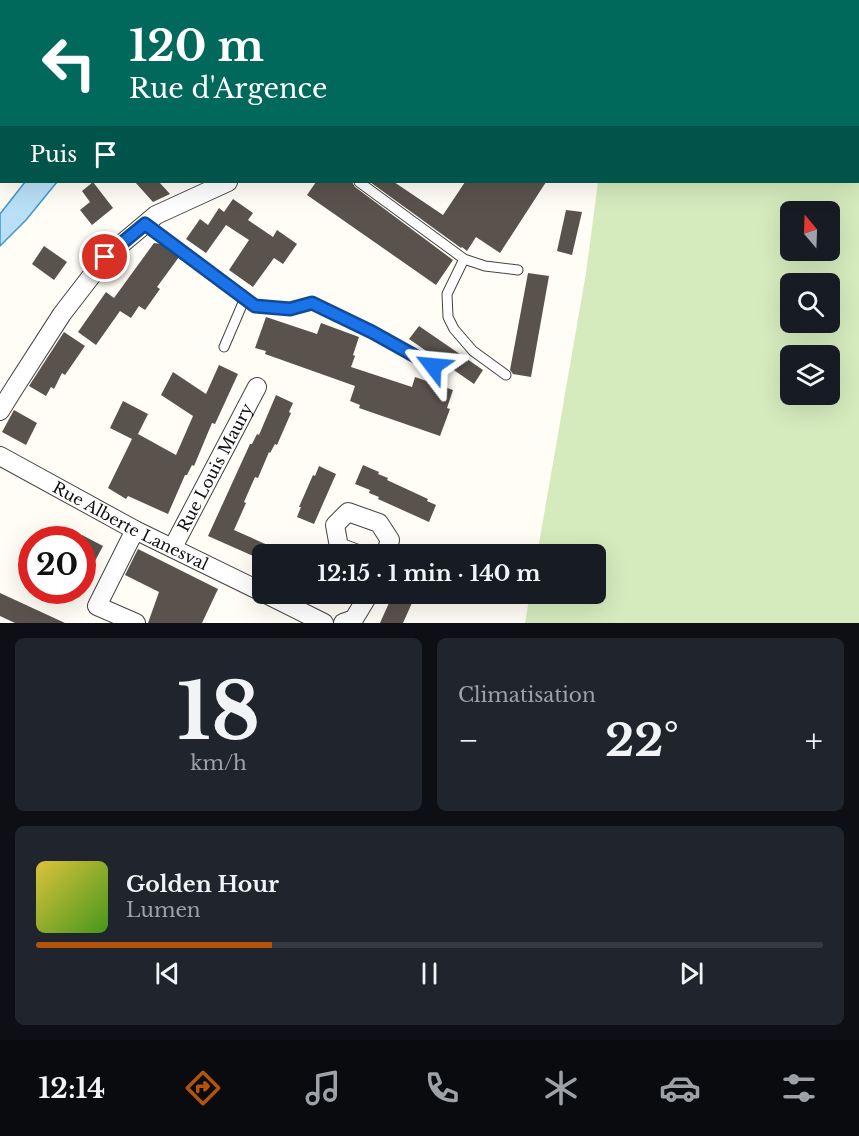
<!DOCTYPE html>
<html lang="fr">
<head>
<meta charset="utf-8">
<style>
  body { margin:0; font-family:"Libre Baskerville",serif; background:#20242c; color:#f1f3f6; height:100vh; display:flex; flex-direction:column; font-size:22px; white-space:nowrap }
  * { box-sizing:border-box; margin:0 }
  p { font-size:20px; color:#9ea1a6 }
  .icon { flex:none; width:33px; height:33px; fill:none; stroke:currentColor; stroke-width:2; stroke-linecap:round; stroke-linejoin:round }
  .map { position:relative; height:623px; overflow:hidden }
  .panel { display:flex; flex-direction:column; gap:15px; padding:15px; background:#0d0f14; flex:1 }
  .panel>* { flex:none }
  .banner { position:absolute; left:0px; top:0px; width:860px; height:183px; box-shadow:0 6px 24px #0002; background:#00695c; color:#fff; overflow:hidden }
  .needle { width:39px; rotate:341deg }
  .tools { position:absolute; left:780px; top:201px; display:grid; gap:12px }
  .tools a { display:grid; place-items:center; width:60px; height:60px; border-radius:9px; background:#171b24; box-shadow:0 6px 24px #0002; font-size:30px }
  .speed { position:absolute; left:18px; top:526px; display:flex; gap:12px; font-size:30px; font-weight:700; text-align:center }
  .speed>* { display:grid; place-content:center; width:78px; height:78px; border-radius:50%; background:#171b24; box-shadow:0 6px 24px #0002; line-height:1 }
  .speed .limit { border:9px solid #d22; background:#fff; color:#111 }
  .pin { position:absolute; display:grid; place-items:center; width:51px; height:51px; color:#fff; margin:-26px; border:3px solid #fff; border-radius:50%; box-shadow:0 2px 6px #0007 }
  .me { position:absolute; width:66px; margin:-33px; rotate:299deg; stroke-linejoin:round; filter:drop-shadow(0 0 4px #0008) }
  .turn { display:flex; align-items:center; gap:21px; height:126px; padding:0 30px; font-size:27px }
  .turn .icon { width:78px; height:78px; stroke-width:2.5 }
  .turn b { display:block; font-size:42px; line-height:51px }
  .then { display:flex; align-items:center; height:57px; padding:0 30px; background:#0003; gap:12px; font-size:22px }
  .big { font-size:45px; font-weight:700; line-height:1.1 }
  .panel .widget { flex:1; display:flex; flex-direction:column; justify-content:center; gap:9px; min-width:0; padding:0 21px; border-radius:9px; background:#20242c }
  .panel .dial { align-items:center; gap:0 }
  .dial b { font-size:78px; line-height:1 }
  .song { display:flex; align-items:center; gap:18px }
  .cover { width:72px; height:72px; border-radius:9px; background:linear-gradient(135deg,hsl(50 70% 55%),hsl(100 70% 35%)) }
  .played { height:6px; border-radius:3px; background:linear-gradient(90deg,#b45309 30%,#363941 30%) }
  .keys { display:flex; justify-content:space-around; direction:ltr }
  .heat { display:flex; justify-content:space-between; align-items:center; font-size:33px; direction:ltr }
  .panel .tiles { flex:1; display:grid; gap:15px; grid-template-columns:1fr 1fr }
  .widget:last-child { grid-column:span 2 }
  .trip { position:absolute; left:252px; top:544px; width:354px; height:60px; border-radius:9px; background:#171b24; box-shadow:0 6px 24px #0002; font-weight:700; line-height:60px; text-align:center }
  .tabs { display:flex; height:96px; justify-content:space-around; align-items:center; background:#090b0e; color:#9ea1a6 }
  .tabs .icon { width:42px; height:42px }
  .tabs .on { color:#b45309 }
  .tabs b { font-size:27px; color:#f1f3f6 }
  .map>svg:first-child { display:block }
  .green { fill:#d5ebbd; fill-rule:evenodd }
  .water { fill:#b9e0f7; stroke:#3f96cf; stroke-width:1.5 }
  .building { fill:#5a524d }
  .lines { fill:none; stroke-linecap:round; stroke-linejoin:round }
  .service-casing { stroke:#444; stroke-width:11 }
  .minor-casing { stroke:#444; stroke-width:20 }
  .service { stroke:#fff; stroke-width:9 }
  .minor { stroke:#fff; stroke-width:18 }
  .route-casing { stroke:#114b97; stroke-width:15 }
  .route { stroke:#1a73e8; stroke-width:10 }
  .labels { text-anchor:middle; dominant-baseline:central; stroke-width:6; stroke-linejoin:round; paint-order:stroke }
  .street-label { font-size:16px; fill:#111; stroke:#fff }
</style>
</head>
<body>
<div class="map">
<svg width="859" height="623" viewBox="0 0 859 623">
  <rect width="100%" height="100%" fill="#fffdf5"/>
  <!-- green -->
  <path class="green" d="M624,0H859V623H525L530,594H596V555H537L586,273L598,182H858V2L624,1ZM790,212H830V250H790ZM790,284H830V322H790ZM790,356H830V394H790Z"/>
  <!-- water -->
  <path class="water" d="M25,182H57L26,220L0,246V214Z"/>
  <!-- building -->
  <path class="building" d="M93,182L113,208L92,225L80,210L90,202L82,191Z
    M135,182H159L170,194L153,202Z
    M316,182H352L355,187L453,260L436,285L307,195Z
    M370,182H394L443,215L465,182H546L500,253L476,237L467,251L462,247L461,248Z
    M233,199L253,213L248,220L273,237L277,230L297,244L283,264L274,258L253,287L229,270L249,240L226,225L206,253L186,239L200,219L208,225L219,208L224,212Z
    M566,210L582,212L572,255L557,251Z
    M154,243L161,244L179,257L157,287L160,289L145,310L139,306L131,318L120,311L96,345L78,332L106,292L114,298Z
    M44,246L67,262L54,280L32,264Z
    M528,273L549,276L531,377L513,374L510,370Z
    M266,317L317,334L321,323L359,337L353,355L355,356L351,367L412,387L415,377L453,390L447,408L450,409L440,436L359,408L360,405L350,401L355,386L265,354L266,351L255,348Z
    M419,326L483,370L474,384L409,339Z
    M64,332L85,346L65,375L62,373L54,389L51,387L46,396L29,386Z
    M219,365L238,374L215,424L212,423L194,466L192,465L187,475H185L168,514L128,496L126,499L108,488L132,439L110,428L123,401L148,414L138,434L176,455L193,416L161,395L173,372L206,394Z
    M276,395L293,403L289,412L291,413L277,445L275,444L270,453L269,452L258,478L255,477L244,502L246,503L234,530L290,555H262V560L208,536L250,444H252L257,434L259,435Z
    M14,410L37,423L26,445L2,432Z
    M363,465L379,472L378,474L388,478L387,480L428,499L427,501L436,505L429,522L378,499L379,497L369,493L370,490L355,484Z
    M319,466L336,474L314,524L297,517L301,507H299L313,475L315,476Z
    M82,535L103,546L95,561L82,554Z
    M138,549L218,589L202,623H148L159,592L125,575Z
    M0,593L65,623H15L0,616Z
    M393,594H416L403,623H380Z"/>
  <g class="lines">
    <!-- service casing -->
    <g class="service-casing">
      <path id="service" d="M175,2V0
        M359,182L464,259L485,266L518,270
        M145,224L245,298L224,347
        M464,259L447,294L448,317L454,329L473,351L506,375
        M245,298L255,306L290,309L312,303L372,332L433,366"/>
    </g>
    <!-- minor casing -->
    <g class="minor-casing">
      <g id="minor">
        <path d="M507,2L509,0"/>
        <path d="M0,411L15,387L62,314L106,257L156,215L228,182"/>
        <path id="s1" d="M0,456L135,530L262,592"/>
        <path d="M135,530L97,606L136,623"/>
        <path id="s2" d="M173,547L257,387"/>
        <path d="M360,555L339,547L335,525L348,512L379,523L390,540L385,555"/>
        <path d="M266,594L324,623"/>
        <path d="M343,623L354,619L369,594"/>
      </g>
    </g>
    <!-- service -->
    <use href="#service" class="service"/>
    <!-- minor -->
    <use href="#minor" class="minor"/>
  </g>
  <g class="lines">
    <!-- route casing -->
    <g class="route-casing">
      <path id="route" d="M105,257L145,224L255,306L290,309L312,303L372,332L433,366"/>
    </g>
    <!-- route -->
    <use href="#route" class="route"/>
  </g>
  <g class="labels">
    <!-- street labels -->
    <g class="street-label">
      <text stroke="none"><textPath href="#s2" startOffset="90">Rue Louis Maury</textPath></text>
      <text stroke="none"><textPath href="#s1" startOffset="148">Rue Alberte Lanesval</textPath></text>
    </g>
  </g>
</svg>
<div class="tools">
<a><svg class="needle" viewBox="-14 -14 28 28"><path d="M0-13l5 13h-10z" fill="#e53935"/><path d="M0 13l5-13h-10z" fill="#9ea1a6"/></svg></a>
<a><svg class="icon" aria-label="search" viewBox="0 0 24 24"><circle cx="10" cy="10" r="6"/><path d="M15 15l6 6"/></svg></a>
<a><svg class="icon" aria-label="layers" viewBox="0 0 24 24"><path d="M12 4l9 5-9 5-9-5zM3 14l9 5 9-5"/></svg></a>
</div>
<div class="speed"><div class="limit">20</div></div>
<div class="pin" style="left:105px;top:257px;background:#d93025"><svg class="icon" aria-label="arrive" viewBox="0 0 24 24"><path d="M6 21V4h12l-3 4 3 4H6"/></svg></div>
<svg class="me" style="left:433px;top:366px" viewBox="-20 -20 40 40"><path d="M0-17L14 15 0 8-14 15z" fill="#1a73e8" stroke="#fff" stroke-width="4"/></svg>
<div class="trip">12:15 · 1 min · 140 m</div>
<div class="banner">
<div class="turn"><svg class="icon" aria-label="left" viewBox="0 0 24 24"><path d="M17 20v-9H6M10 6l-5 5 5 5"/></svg><div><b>120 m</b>Rue d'Argence</div></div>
<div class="then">Puis<svg class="icon" aria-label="arrive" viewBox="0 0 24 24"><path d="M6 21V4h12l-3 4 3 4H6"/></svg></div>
</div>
</div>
<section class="panel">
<div class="tiles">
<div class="widget dial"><b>18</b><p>km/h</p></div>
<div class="widget"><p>Climatisation</p>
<div class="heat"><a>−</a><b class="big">22°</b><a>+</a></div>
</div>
<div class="widget">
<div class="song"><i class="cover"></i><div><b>Golden Hour</b><p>Lumen</p></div></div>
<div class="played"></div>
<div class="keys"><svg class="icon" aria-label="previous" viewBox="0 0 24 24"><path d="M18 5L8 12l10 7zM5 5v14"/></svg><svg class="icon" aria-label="pause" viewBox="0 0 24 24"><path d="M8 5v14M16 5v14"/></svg><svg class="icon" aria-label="next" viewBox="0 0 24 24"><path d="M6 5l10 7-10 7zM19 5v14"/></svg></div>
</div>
</div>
</section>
<nav class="tabs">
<b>12:14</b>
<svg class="icon on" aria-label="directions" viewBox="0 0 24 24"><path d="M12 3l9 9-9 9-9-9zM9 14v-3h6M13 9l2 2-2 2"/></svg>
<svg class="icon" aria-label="music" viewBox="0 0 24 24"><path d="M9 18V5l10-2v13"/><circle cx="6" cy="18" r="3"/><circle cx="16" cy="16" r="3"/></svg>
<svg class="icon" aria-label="phone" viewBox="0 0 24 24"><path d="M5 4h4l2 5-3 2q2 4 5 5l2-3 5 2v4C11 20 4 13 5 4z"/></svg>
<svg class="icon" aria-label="climate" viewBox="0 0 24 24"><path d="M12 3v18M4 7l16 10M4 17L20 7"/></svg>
<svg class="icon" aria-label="car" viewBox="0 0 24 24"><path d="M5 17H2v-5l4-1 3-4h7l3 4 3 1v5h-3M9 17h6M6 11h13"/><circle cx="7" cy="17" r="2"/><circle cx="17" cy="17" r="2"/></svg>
<svg class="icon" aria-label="filters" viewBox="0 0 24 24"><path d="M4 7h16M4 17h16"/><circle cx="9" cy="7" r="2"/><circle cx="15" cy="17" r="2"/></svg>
</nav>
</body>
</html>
